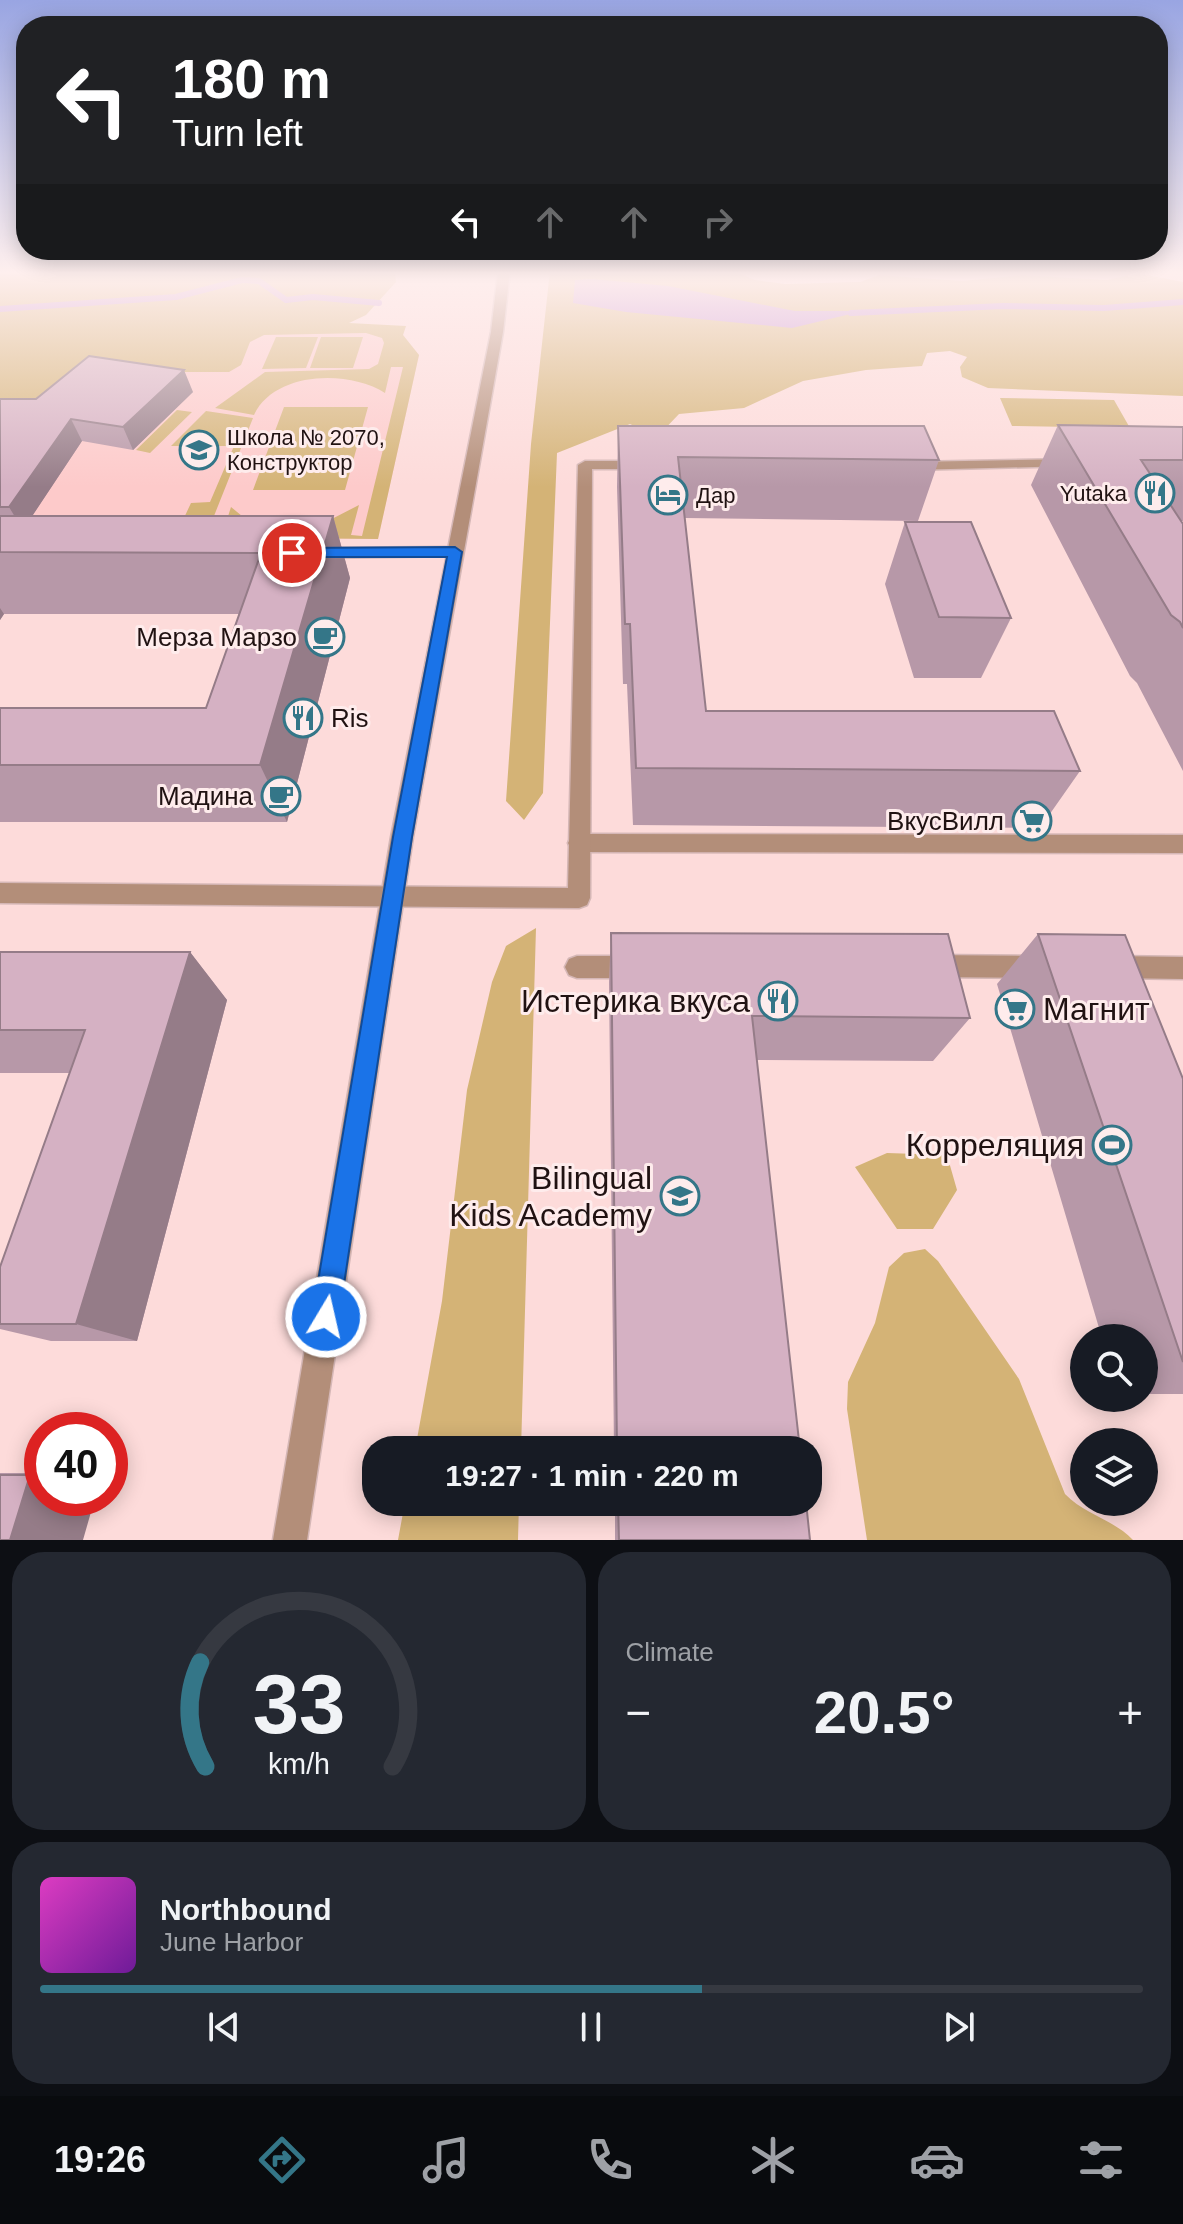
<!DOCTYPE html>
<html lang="en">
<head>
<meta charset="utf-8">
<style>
  body { margin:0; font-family:Arial,sans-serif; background:#242831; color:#f1f3f6; height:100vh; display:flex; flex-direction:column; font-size:30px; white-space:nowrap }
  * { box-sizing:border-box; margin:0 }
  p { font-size:26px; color:#9ea1a6 }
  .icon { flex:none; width:44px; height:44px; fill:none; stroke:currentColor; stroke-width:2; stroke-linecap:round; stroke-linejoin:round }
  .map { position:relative; height:1540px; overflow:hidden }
  .panel { display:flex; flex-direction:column; gap:12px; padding:12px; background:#0d0f14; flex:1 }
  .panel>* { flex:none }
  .top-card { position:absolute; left:16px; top:16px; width:1152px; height:244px; border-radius:32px; box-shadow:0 4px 20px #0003; background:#202124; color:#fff; overflow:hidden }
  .controls { position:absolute; left:1070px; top:1324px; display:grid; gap:16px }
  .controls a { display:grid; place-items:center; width:88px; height:88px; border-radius:50%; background:#171b24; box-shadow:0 4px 20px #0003; font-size:40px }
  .speed { position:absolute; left:24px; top:1412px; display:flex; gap:16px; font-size:40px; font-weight:700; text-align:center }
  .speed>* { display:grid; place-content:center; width:104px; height:104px; border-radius:50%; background:#171b24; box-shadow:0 4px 20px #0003; line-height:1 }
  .speed .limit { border:12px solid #d22; background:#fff; color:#111 }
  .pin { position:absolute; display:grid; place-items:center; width:68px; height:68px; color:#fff; margin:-34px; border:4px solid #fff; border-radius:50%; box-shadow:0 2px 8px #0007 }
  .me { position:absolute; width:88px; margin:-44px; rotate:9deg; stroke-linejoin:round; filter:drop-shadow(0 0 6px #0008) }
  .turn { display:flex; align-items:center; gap:28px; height:168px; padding:0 24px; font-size:36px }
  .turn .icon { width:104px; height:104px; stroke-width:2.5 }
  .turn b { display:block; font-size:56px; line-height:68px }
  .lanes { display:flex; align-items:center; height:76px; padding:0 24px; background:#0003; justify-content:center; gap:40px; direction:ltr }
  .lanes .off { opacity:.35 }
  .big { font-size:60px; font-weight:700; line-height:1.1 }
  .panel .tile { flex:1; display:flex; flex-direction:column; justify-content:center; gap:12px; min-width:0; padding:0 28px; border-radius:32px; background:#242831 }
  .panel .dial { align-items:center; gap:0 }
  .dial svg { height:208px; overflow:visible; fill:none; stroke:#363941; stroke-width:7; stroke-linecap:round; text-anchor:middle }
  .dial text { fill:#f1f3f6; stroke:none }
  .song { display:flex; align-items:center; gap:24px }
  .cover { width:96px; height:96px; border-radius:12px; background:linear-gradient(135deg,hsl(310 70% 55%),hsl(280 70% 35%)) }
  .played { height:8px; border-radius:4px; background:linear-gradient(90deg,#347688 60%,#363941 60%) }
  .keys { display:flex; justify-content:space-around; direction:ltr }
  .heat { display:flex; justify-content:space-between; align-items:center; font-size:44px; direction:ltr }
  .panel .tiles { flex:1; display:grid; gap:12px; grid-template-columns:1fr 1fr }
  .tile:last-child { grid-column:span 2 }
  .trip { position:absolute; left:362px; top:1436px; width:460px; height:80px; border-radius:32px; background:#171b24; box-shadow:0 4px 20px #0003; font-weight:700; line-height:80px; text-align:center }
  .tab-bar { display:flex; height:128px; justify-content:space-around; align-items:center; background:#090b0e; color:#9ea1a6 }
  .tab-bar .icon { width:56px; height:56px }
  .tab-bar .current { color:#347688 }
  .tab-bar b { font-size:36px; color:#f1f3f6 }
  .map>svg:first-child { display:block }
  .built { fill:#fdcaca }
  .green { fill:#d4b376 }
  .water { fill:#c28ed9 }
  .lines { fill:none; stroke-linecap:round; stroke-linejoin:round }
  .stream { stroke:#c28ed9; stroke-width:6 }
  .pedestrian-casing { stroke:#d5b7b6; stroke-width:3 }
  .minor-casing { stroke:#d5b7b6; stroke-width:3 }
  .tertiary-casing { stroke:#d5b7b6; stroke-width:3 }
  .pedestrian { fill:#b38e79; fill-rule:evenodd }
  .minor { fill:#b38e79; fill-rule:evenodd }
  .tertiary { fill:#b38e79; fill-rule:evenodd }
  .wall { fill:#b798a8 }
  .shaded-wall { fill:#957c88 }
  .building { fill:#d5b1c3; stroke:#957c88; stroke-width:2 }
  .route { fill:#1a73e8; stroke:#114b97; stroke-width:2 }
  .labels { text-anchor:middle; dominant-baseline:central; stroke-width:6; stroke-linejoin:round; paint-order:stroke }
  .far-poi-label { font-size:22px; fill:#201212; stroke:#feecec; text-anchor:start }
  .poi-label { font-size:26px; fill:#201212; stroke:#feecec; text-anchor:end }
  .near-poi-label { font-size:32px; fill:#201212; stroke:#feecec; text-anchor:end }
</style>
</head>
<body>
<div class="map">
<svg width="1183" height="1540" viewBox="0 0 1183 1540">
  <rect width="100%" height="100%" fill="#fddbda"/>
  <!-- built -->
  <path class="built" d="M879,271H1165L1168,277L1138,273L1107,280L1022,275L962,281L879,275Z
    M406,326L403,335L419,355L378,539L53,536L26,525L0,375L48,341Z"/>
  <!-- green -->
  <path class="green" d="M0,271H406L395,274L396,282L366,315L349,323L406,326L403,335L419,355L378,539L175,537L191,503L210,502L234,446H171L206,411L253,418L208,531L223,532L231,507L242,516L324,523L359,505L351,535L362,536L403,367H391L385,393C349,370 275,371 254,415L215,408L265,372L369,369L378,364L384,343L382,338L366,333L264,335L250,342L241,365L229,372H173L0,409Z
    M550,271H734L755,280L785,284L860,282L879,275L962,281L1022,275L1107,280L1138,273L1183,282V396L988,388L962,377L960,367L967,357L950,351L927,353L922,366L866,370L803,381L744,408L679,414L657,437L630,424L557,453L543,793L524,820L506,801L531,444Z
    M276,337H318L306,368L262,369Z
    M321,337H363L353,368H310Z
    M1000,398L1114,400L1130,428L1012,426Z
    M284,407H368L345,490H253Z
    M177,410L192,412L150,453L136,450Z
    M536,928L521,1450H415L442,1301L467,1090L492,982L506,946Z
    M887,1153L947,1155L957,1190L933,1229H897L855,1167Z
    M925,1249L938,1261L1019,1379L1065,1494C1085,1515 1113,1519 1133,1540H867L847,1409L848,1382L875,1323L889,1267L904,1253Z
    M405,1502H519L518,1540H398Z"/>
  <!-- water -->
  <path class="water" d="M592,279L668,286L795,311H863L792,328L626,312L573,303L575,280Z"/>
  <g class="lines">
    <!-- stream -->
    <path class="stream" d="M0,309L176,297L242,280L259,281L286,300L313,297L379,303
      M851,313L1003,306L1104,308L1183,302"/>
    <!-- pedestrian casing -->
    <g class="pedestrian-casing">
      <path id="pedestrian" d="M579,834L1183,835V853L579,852L571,849L568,843L571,837Z
        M929,955L1037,956L1045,959L1049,967L1045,975L1037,978L929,977L921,974L917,966L921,958Z
        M577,956H637L645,959L649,967L645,975L637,978H577L569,975L565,967L569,959Z
        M1113,956L1183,957V979L1113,978L1105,975L1101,967L1105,959Z"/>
    </g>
    <!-- minor casing -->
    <g class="minor-casing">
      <path id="minor" d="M1068,459L1075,463L1073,466L912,470L905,466L912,462Z
        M585,461H644L651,465L644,469H592L590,898L587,905L579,908L0,903V883L568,888L578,465Z
        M455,547L461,548V556L316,558L308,553L316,548Z"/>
    </g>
    <!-- tertiary casing -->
    <g class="tertiary-casing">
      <path id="tertiary" d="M498,271H510L503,332L413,837L307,1540H273L391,837L491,332Z"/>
    </g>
    <!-- pedestrian -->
    <use href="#pedestrian" class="pedestrian"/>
    <!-- minor -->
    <use href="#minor" class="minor"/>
    <!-- tertiary -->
    <use href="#tertiary" class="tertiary"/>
  </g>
  <!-- wall -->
  <path class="wall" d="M193,392L133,450L82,441L32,516H333L350,578L287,822H0V708H206L240,614H4L0,620V399H36Z
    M1058,425L1183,427V521H1181L1183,524V771L1137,683L1130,676L1031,485Z
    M618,426L939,460L918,521L685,518L706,711L1080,771L1040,828L633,825L627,684H623L617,487Z
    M905,522L1011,618L981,678H914L885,584Z
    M611,933L970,1018L933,1061L757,1060L800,1450H614L609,982Z
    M1038,934L1183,1079V1394H1144V1338H1102L997,984Z
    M0,952H190L227,1000L137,1341H51L0,1329V1267L70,1073H0Z
    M0,1473H42V1498L0,1540Z
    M615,1502H806L810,1540H615Z"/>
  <!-- shaded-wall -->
  <path class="shaded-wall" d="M184,370L193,392L133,450L123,427Z
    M71,419L82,441L23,530L9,507Z
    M333,516L350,578L287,822L260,765Z
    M0,608L4,614L0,620Z
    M190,952L227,1000L137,1341L76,1324Z
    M30,1475H42V1498H95L83,1540H10Z"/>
  <!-- building -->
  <path class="building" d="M89,356L184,370L123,427L71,419L9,507H0V399H36Z
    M1058,425L1183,427V460H1141L1183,524V628L1180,622L1171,615Z
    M618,426H924L939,460L678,457L706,711H1054L1080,771L636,768L630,624H625Z
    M0,516H333L260,765H0V708H206L261,553L0,552Z
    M905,522H971L1011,618L939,617Z
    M611,933L948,934L970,1018L752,1016L800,1450H617Z
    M1038,934L1125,935L1183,1079V1362Z
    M0,952H190L76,1324H0V1267L85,1030H0Z
    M0,1475H30L10,1540H0Z
    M618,1502H806L810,1540H619Z"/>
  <!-- sky -->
  <linearGradient id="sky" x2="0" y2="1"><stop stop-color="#99a5e2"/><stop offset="0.56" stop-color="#feefee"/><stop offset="1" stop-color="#feefee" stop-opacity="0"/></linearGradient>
  <rect width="1183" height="487" fill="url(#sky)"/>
  <!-- route -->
  <path class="route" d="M455,547L462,552L412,837L339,1317L335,1326L326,1330L316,1326L312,1317L393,837L447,557H292L285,553L292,548Z"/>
  <!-- icons -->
  <defs>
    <g id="school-ring" transform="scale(2)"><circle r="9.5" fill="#feecec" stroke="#347688" stroke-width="1.5"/><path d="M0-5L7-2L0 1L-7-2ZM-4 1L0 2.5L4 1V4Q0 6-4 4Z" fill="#347688"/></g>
    <g id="restaurant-ring" transform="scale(2)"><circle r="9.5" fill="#feecec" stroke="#347688" stroke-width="1.5"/><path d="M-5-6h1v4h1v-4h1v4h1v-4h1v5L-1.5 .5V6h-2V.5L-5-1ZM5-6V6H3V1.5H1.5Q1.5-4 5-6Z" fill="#347688"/></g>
    <g id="hotel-ring" transform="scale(2)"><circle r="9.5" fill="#feecec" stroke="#347688" stroke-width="1.5"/><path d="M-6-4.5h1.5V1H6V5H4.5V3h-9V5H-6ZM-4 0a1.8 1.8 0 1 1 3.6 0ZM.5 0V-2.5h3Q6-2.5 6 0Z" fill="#347688"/></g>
    <g id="cafe-ring" transform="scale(2)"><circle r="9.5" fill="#feecec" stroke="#347688" stroke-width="1.5"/><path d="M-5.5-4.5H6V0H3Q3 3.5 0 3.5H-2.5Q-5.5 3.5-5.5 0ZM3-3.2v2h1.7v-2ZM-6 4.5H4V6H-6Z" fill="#347688"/></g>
    <g id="supermarket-ring" transform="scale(2)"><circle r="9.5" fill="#feecec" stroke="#347688" stroke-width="1.5"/><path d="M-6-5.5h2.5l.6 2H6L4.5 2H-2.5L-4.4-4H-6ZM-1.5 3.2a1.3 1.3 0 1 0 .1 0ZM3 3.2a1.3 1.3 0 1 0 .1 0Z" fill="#347688"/></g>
    <g id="stadium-ring" transform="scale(2)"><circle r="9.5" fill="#feecec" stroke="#347688" stroke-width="1.5"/><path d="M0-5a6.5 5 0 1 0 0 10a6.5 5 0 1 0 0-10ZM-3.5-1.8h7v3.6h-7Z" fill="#347688"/></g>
  </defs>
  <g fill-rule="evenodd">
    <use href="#school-ring" x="199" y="450"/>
    <use href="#restaurant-ring" x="1155" y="493"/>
    <use href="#hotel-ring" x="668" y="495"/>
    <use href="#cafe-ring" x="325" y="637"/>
    <use href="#restaurant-ring" x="303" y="718"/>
    <use href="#cafe-ring" x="281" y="796"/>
    <use href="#supermarket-ring" x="1032" y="821"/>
    <use href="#restaurant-ring" x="778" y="1001"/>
    <use href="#supermarket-ring" x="1015" y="1009"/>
    <use href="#stadium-ring" x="1112" y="1145"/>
    <use href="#school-ring" x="680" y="1196"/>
  </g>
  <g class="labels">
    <!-- far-poi labels -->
    <g class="far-poi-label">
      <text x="227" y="437">Школа № 2070,<tspan x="227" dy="25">Конструктор</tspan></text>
      <text x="1127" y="493" text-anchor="end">Yutaka</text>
      <text x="696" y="495">Дар</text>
    </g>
    <!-- poi labels -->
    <g class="poi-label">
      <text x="297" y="637">Мерза Марзо</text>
      <text x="331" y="718" text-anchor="start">Ris</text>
      <text x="253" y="796">Мадина</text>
      <text x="1004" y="821">ВкусВилл</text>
    </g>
    <!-- near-poi labels -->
    <g class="near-poi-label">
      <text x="750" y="1001">Истерика вкуса</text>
      <text x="1043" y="1009" text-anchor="start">Магнит</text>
      <text x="1084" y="1145">Корреляция</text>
      <text x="652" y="1178">Bilingual<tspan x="652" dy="37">Kids Academy</tspan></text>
    </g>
  </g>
</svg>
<div class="controls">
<a><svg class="icon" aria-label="search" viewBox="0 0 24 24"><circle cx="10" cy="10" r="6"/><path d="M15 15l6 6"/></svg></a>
<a><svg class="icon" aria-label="layers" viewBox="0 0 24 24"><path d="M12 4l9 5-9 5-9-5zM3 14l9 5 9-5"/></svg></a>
</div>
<div class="speed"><div class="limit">40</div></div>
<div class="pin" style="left:292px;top:553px;background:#d93025"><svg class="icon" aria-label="arrive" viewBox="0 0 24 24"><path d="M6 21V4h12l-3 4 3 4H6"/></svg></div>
<svg class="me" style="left:326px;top:1317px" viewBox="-20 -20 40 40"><circle r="17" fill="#1a73e8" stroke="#fff" stroke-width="3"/><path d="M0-11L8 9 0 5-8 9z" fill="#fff"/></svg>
<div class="trip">19:27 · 1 min · 220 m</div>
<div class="top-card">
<div class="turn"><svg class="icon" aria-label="left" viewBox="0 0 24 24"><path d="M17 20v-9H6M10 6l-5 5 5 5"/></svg><div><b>180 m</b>Turn left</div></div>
<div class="lanes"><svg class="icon" aria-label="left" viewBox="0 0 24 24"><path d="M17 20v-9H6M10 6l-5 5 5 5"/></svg><svg class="icon off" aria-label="ahead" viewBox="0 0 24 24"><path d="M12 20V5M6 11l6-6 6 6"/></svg><svg class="icon off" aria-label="ahead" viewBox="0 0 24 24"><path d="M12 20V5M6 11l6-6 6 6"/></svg><svg class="icon off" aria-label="right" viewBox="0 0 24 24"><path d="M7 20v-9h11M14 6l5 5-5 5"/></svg></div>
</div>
</div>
<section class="panel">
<div class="tiles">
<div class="tile dial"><svg viewBox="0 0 100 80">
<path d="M14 69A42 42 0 1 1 86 69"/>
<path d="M14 69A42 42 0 0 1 12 29" stroke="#347688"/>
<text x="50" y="56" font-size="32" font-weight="700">33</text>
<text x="50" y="72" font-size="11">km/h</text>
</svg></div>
<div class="tile"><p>Climate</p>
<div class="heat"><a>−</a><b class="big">20.5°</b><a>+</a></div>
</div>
<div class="tile">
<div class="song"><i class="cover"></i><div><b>Northbound</b><p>June Harbor</p></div></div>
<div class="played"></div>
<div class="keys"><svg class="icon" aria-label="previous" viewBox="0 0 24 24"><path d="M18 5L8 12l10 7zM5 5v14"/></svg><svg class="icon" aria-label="pause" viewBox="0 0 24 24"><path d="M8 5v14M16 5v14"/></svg><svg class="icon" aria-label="next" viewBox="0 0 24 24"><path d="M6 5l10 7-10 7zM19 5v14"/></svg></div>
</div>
</div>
</section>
<nav class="tab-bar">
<b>19:26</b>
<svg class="icon current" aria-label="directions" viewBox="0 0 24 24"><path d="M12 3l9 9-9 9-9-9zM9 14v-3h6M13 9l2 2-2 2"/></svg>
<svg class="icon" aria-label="music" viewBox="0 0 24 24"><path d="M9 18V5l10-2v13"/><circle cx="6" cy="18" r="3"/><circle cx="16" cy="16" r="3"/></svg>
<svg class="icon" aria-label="phone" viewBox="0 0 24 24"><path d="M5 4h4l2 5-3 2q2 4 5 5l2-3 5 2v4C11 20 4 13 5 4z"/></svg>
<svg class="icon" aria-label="climate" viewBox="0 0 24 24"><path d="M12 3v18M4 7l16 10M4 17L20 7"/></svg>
<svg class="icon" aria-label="car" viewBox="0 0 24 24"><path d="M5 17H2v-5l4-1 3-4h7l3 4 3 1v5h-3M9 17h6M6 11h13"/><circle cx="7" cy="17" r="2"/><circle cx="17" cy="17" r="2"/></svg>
<svg class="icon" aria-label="filters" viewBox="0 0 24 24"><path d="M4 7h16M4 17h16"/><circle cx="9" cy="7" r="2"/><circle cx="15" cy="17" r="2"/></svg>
</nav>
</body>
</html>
